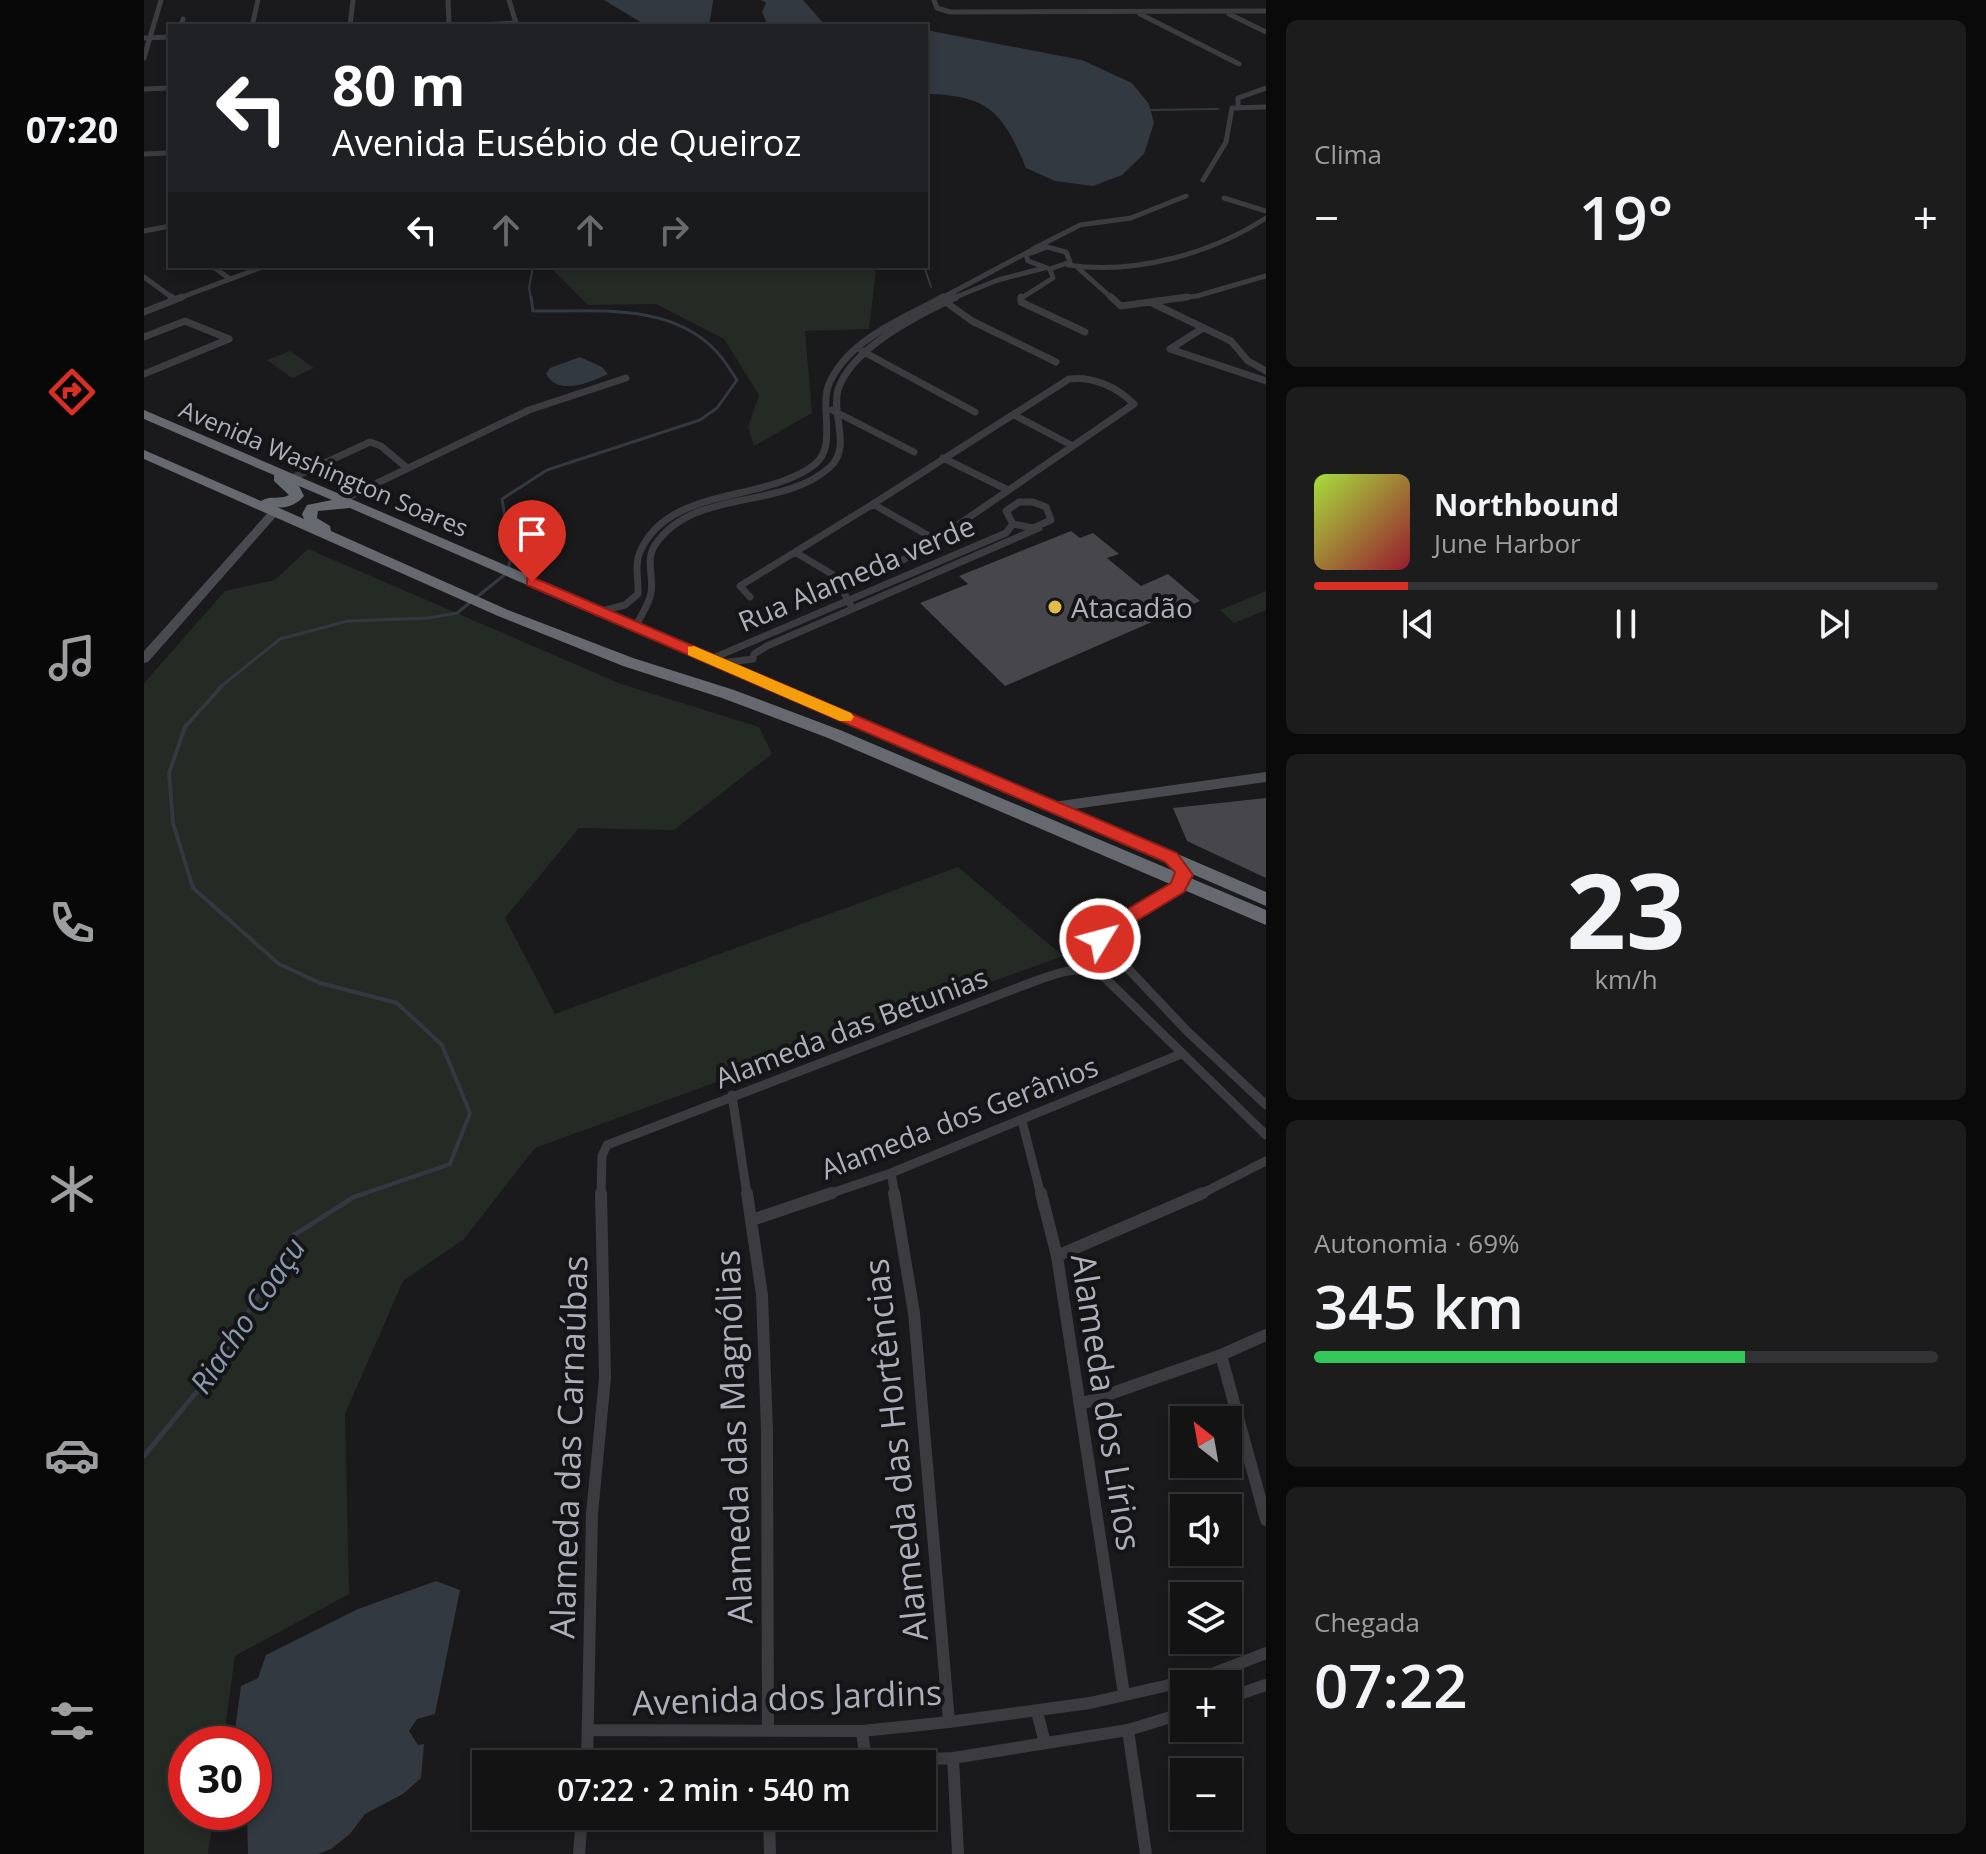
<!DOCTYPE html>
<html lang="pt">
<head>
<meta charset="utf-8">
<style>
  body { margin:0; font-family:"Open Sans",sans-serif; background:#1d1c1d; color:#f1f3f6; height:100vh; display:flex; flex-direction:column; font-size:30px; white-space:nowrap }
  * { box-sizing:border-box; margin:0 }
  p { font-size:26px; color:#9d9ea0 }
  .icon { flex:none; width:44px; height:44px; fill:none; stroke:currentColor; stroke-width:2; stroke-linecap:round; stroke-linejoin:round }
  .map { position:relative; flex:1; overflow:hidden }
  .side { display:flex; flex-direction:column; gap:20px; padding:20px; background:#0b0a0b; width:720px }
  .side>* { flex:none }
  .guide { position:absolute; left:24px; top:24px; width:760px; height:244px; border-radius:0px; box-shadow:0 4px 12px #0003,0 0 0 2px #333234; background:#202124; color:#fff; overflow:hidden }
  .needle { width:52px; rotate:329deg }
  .tools { position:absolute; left:1026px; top:1406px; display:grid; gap:16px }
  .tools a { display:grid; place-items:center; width:72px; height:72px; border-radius:0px; background:#141314; box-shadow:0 4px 12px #0003,0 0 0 2px #333234; font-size:40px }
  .speed { position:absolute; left:24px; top:1726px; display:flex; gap:16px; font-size:40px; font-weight:700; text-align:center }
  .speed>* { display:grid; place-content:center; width:104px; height:104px; border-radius:50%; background:#141314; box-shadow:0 4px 12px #0003,0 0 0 2px #333234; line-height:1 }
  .speed .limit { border:12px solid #d22; background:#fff; color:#111 }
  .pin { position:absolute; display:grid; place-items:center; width:68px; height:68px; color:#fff; margin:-82px -34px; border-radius:50% 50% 50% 0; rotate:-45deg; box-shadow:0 0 8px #0007 }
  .pin .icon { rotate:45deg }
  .me { position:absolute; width:88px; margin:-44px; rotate:53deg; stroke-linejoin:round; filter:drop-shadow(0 0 6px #0008) }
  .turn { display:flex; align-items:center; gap:28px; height:168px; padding:0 32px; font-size:36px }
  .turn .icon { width:104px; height:104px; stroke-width:2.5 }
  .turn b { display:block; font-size:56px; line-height:68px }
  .lanes { display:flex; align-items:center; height:76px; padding:0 32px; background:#0003; justify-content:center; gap:40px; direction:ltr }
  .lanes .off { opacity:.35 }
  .big { font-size:60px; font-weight:600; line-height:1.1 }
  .side .tile { flex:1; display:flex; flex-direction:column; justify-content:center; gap:12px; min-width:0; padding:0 28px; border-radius:12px; background:#1d1c1d }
  .side .dial { align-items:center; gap:0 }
  .dial b { font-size:104px; line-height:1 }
  .song { display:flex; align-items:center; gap:24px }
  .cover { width:96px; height:96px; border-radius:12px; background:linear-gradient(135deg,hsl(80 70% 55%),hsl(350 70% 35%)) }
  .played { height:8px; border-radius:4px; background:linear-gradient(90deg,#d93025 15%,#333234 15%) }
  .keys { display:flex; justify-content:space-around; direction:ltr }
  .heat { display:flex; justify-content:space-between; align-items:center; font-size:44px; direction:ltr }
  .charge { height:12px; border-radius:6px; background:linear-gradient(90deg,#34c759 69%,#333234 0) }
  .trip { position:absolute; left:328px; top:1750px; width:464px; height:80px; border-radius:0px; background:#141314; box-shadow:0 4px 12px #0003,0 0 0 2px #333234; font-weight:600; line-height:80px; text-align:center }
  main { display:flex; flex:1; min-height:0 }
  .tabs { display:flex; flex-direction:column; width:144px; justify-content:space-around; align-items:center; background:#080808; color:#9d9ea0 }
  .tabs .icon { width:56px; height:56px }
  .tabs .on { color:#d93025 }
  .tabs b { font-size:36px; color:#f1f3f6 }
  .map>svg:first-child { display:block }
  .green { fill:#242b25 }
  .water { fill:#323940 }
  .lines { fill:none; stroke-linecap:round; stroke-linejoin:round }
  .stream-far3 { stroke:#323940; stroke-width:2 }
  .stream-far2 { stroke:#323940; stroke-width:3 }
  .stream-far1 { stroke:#323940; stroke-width:4 }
  .stream { stroke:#323940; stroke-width:5 }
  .building { fill:#47474b }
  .street-far3 { stroke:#3b3b40; stroke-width:5 }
  .street-far2 { stroke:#3b3b40; stroke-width:7 }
  .street-far1 { stroke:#3b3b40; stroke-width:9 }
  .street { stroke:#3b3b40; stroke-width:12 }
  .secondary { fill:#494a50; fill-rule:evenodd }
  .highway { fill:#676970; fill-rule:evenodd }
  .route { fill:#d93025; stroke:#8d1f18; stroke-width:2 }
  .slow { fill:#f59e0b }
  .poi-dot { fill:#e2bc4b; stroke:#151416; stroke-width:3 }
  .labels { text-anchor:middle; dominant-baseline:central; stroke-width:8; stroke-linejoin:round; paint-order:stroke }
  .far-street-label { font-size:24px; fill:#adb0ba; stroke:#151416 }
  .street-label { font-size:28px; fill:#adb0ba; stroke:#151416 }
  .poi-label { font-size:28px; fill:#adb0ba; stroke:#151416; text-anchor:start }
  .water-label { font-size:30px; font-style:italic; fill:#889ab1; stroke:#151416 }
  .near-street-label { font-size:34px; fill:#adb0ba; stroke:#151416 }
</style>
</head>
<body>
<main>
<nav class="tabs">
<b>07:20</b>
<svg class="icon on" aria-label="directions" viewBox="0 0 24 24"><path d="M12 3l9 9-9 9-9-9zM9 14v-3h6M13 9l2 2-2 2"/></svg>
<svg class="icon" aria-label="music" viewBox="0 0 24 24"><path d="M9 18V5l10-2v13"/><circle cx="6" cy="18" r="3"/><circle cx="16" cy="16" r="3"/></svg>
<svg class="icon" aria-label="phone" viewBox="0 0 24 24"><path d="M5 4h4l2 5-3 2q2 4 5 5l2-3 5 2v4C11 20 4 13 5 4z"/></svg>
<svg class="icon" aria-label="climate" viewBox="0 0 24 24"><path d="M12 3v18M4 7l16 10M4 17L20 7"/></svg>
<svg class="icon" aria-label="car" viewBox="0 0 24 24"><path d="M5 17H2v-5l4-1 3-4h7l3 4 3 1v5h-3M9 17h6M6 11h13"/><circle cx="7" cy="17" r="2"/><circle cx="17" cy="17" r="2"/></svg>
<svg class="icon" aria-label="filters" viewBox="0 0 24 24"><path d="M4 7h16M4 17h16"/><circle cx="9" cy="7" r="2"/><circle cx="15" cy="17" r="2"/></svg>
</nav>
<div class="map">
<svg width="1122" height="1854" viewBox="0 0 1122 1854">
  <rect width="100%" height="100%" fill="#1a191b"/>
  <!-- green -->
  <path class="green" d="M405,266H721L732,271L725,329L661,331L668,413L610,446L604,427L615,395L580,339L512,304L444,305Z
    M146,351L170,368L148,378L123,360Z
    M164,549L477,684L615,727L628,754L530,830L435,828L361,918L411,1014L814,867L919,956L391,1148L320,1239L259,1281L201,1414L205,1594L91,1656L79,1744H42V1812H70L64,1854H0V683L81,591L131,580Z
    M1122,591V610L1090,623L1076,610Z"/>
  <!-- water -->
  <path class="water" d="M460,0H569V2L565,26H503Z
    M617,0H659L682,26H624L618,12L622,3Z
    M782,30L938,60L988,83L1005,104L1010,123L1000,154L978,175L949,186L911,181L882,168C859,112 844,95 782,94Z
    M436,357L458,367L464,374C445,383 414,396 402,374L406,368Z
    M292,1581L316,1590L291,1714L273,1719L265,1731L274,1745L280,1744L277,1778L259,1794L221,1814L206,1834L187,1849L174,1854H104L103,1812H110V1744H89L97,1686L114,1678L122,1655L214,1609Z"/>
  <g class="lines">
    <!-- stream-far3 -->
    <path class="stream-far3" d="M1005,110L1074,109
      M780,266L787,287
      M387,299L385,288L389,266"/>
    <!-- stream-far2 -->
    <path class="stream-far2" d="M75,688L136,639L204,621L284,618L313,613L364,572L367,553L358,499L403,470L556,420L573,408L593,380C586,370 580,359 571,350C525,302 449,312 389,311L387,297"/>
    <!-- stream-far1 -->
    <path class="stream-far1" d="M78,686L41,727L25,773L29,823L49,888L135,964L176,983L253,1003L298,1045L326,1113L306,1164L216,1195"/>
    <!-- stream -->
    <path class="stream" d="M0,1456L69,1372L150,1235L210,1197L222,1193"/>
  </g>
  <!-- building -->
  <path class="building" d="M927,531L936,538L949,533L975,554L963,558L997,586L1024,574L1056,601L861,686L776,603L824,584L815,576Z
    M1122,798V878L1043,841L1029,808Z"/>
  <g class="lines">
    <!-- street-far3 -->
    <path class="street-far3" d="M304,0L305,26
      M365,0L373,26
      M790,0L793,8L806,12L1122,11
      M996,14L1095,64
      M1085,14L1122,32
      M37,26L39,19
      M108,26L114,0
      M206,26L209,0
      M317,26L372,23
      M1,38L26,37
      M0,58L17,0
      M0,89L26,88
      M1094,107V98L1122,88
      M0,154L26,153
      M1059,180L1082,142L1088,108L1122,107
      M1080,198L1122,211
      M0,231L26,226
      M903,247L922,252L926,262L906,269L884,261L882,255Z
      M889,249L936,225L987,218L1042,196
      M924,265C990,275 1066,254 1122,218
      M68,266L86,279
      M934,268L969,299
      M0,277L30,299
      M33,299L121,266
      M796,299L886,251
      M807,299L854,280L900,268
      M876,299L909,278L906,269
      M1027,299L1053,296L1122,276"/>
    <!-- street-far2 -->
    <path class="street-far2" d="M27,297L31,300
      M877,297V302L941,332
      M967,297L977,306L1043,297
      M799,300L828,321L912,362
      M1008,303L1087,341L1104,361L1122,371
      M0,312L38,297
      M1059,328L1026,349L1122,381
      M0,337L41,321L85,339
      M718,351L831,412
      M0,374L85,339
      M925,379C949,376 973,387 990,404L792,540L729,504Z
      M688,410L770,452
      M870,415L929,446
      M799,458L864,490
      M148,478L226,442L237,446L263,468
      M198,500L385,410L482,378
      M875,502H889L902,507L907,520L889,528L869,524L862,511Z
      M651,552L691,576L706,604
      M739,572L792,540
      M606,597L596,586L729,504
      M458,611L481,605L494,594C495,580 490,565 496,552C524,486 620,503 670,465C694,447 675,409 685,384C704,339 760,319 799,297
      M492,626C497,615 505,604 507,593C510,576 501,560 511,545C550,487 638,511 686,467C708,447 687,414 694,390C707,348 774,315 812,297
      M567,659L862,533L869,524
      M577,663L609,659L610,654L623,646L895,528"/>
    <!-- street-far1 -->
    <path class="street-far1" d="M1032,862L1041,875L1029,891L958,933L956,939L1043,1031L1122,1105
      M588,1095L603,1195
      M878,1121L897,1195
      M747,1173L751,1195
      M457,1195L458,1156L463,1145L878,986C904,977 930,963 957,974L1122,1135
      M682,1195L747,1173L1037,1054
      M1055,1195L1122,1161"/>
    <!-- street -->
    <path class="street" d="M603,1193L618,1295L623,1430L624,1730
      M750,1193L770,1313L805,1722
      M897,1193L913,1256L980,1694
      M608,1220L688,1193
      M913,1256L1059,1193
      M1077,1355L1122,1520
      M937,1404L1077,1355L1122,1335
      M1084,1698L1122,1685
      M893,1712L901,1743
      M445,1730L718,1731L805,1722L946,1703L1060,1677L1122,1653
      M984,1730L1002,1854
      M718,1731L722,1761
      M809,1758L814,1854
      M443,1764L448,1514L461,1378L457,1193
      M669,1764L809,1758L984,1730L1040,1713
      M625,1816L626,1854
      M435,1854L438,1816"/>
    <!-- secondary -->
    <path class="secondary" d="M132,507L136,508V512L4,662L0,663V651L128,508Z
      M1122,772V782L909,812L902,807L909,802Z"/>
    <!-- highway -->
    <path class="highway" d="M0,410L1122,892V906L206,508L174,511L173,518L186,526L187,531L364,610L489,658L590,690L696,730L1122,910V925L684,738L578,698L479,666L354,616L0,459V450L117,501C126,495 136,500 145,495L130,481V475L0,419ZM155,486L188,500L163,505L158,514L160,519L133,507C143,509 153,504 160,496Z"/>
  </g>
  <!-- route -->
  <path class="route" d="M388,577L1033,853L1049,875L1040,892L969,935L962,944H950L947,939L950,929L1027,883L1031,872L1021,862L1005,855L383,585V578Z"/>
  <!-- slow -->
  <path class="slow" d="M550,646L707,713L710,717L707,721H696L544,655V647Z"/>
  <!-- markers -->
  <circle class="poi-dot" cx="911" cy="607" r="8"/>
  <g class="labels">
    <!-- far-street labels -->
    <g class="far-street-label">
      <text transform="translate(180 468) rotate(23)">Avenida Washington Soares</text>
    </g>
    <!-- street labels -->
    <g class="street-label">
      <text transform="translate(712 573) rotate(-23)">Rua Alameda verde</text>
      <text transform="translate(707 1027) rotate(-21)">Alameda das Betunias</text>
      <text transform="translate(815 1117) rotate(-21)">Alameda dos Gerânios</text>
    </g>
    <!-- poi labels -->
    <g class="poi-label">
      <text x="927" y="607">Atacadão</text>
    </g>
    <!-- water labels -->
    <g class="water-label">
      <text transform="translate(103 1315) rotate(-56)">Riacho Coaçu</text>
    </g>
    <!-- near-street labels -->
    <g class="near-street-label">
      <text transform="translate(963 1402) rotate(81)">Alameda dos Lírios</text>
      <text transform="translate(589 1437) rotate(-92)">Alameda das Magnólias</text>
      <text transform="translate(424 1447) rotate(-88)">Alameda das Carnaúbas</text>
      <text transform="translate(751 1450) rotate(-96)">Alameda das Hortências</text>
      <text transform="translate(643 1697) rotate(-2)">Avenida dos Jardins</text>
    </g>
  </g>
</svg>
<div class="tools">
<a><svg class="needle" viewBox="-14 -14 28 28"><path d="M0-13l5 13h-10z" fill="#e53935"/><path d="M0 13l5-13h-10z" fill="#9d9ea0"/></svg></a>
<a><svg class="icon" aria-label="sound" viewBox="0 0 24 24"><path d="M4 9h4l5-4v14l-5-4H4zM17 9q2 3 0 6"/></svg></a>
<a><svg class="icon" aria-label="layers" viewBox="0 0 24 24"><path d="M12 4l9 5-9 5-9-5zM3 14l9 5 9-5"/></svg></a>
<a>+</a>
<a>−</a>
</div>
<div class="speed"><div class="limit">30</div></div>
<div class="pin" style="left:388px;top:582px;background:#d93025"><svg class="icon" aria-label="arrive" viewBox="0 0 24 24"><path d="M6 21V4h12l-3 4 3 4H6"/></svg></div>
<svg class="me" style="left:956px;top:939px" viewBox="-20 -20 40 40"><circle r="17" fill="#d93025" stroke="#fff" stroke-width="3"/><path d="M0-11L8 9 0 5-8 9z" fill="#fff"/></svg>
<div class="trip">07:22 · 2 min · 540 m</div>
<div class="guide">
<div class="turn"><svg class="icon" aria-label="left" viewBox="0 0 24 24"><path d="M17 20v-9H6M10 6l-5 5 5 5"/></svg><div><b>80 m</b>Avenida Eusébio de Queiroz</div></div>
<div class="lanes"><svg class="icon" aria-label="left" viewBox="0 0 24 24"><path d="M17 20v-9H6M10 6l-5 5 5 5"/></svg><svg class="icon off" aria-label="ahead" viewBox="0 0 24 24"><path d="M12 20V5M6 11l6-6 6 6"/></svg><svg class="icon off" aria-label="ahead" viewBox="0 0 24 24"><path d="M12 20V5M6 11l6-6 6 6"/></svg><svg class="icon off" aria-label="right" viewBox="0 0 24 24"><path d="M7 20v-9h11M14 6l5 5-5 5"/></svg></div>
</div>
</div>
<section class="side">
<div class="tile"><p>Clima</p>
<div class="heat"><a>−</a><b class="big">19°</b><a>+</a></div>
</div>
<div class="tile">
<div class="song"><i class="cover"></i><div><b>Northbound</b><p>June Harbor</p></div></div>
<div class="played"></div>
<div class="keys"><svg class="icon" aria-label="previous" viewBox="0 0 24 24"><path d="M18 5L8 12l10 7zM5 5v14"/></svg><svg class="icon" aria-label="pause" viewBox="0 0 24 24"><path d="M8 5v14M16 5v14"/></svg><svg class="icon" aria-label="next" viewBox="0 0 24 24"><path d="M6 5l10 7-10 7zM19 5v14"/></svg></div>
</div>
<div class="tile dial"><b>23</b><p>km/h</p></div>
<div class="tile"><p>Autonomia · 69%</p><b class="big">345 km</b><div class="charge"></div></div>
<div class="tile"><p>Chegada</p><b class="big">07:22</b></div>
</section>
</main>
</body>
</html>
